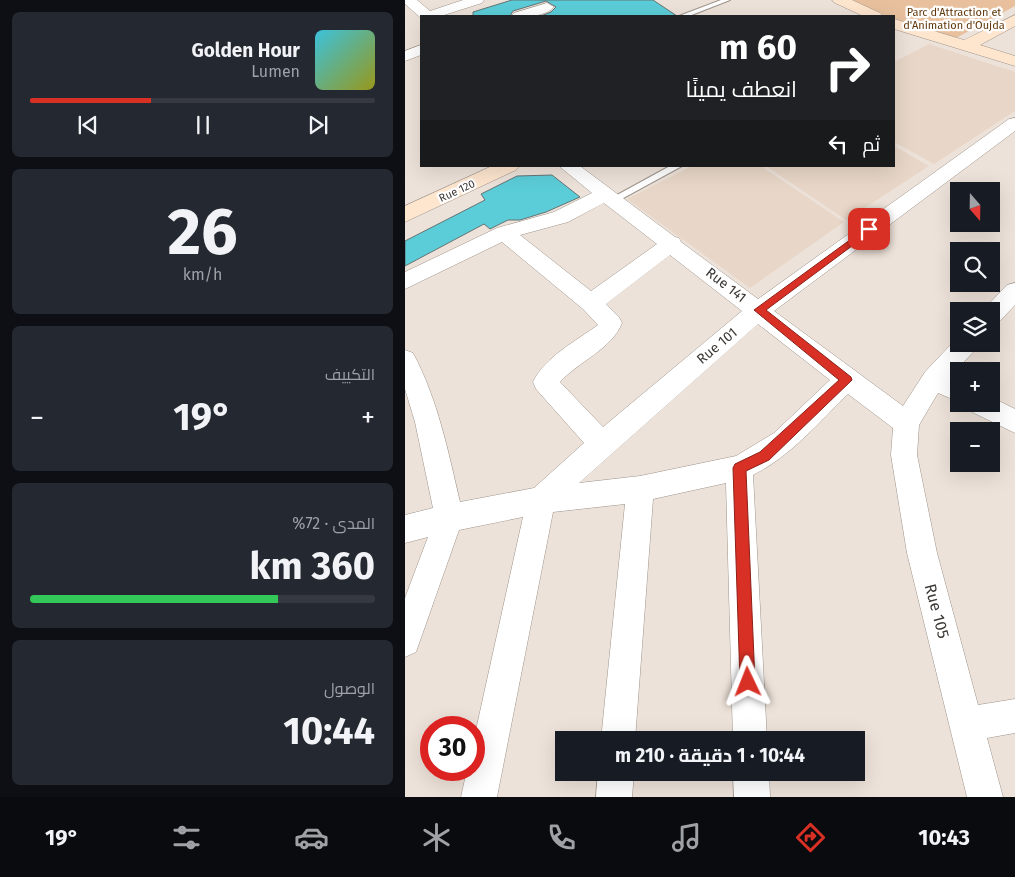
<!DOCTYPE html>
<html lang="ar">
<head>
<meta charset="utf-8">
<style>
  body { margin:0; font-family:"Fira Sans",Cairo,sans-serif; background:#242831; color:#f1f3f6; direction:rtl; height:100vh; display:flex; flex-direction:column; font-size:19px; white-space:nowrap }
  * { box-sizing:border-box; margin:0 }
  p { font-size:16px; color:#9ea1a6 }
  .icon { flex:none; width:28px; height:28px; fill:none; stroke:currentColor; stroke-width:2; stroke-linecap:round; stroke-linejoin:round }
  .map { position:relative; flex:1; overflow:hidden; direction:ltr }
  .drawer { display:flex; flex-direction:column; gap:12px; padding:12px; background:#0d0f14; width:405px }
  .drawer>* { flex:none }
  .hud { position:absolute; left:15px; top:15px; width:475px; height:152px; border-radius:0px; box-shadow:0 5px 20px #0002; direction:rtl; background:#202124; color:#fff; overflow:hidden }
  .needle { width:32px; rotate:160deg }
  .buttons { position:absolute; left:545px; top:182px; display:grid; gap:10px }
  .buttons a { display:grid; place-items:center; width:50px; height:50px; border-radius:0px; background:#171b24; box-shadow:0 5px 20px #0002; font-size:25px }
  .speed { position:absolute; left:15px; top:716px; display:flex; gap:10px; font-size:25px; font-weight:700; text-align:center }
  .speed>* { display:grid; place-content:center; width:65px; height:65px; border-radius:50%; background:#171b24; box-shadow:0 5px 20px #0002; line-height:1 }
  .speed .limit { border:8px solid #d22; background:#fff; color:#111 }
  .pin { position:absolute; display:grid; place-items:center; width:42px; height:42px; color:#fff; margin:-21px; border-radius:10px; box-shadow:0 2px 8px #0006 }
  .me { position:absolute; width:55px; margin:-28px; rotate:358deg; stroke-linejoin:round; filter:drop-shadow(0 0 4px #0008) }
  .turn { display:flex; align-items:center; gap:18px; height:105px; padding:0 15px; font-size:22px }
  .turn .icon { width:65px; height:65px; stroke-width:2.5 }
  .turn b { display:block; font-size:35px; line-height:42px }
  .then { display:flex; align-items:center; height:48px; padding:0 15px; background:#0003; gap:10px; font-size:19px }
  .big { font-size:38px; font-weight:700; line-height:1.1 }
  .drawer .card { flex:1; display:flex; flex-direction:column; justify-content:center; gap:8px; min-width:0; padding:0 18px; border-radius:8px; background:#242831 }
  .drawer .dial { align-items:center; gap:0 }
  .dial b { font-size:65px; line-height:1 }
  .song { display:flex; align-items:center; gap:15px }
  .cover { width:60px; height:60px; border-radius:8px; background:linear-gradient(135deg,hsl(190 70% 55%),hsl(60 70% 35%)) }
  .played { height:5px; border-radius:2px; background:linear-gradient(90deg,#d93025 35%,#363941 35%) }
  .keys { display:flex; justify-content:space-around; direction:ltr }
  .heat { display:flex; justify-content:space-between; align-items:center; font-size:28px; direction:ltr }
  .charge { height:8px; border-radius:4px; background:linear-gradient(90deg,#34c759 72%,#363941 0) }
  .trip { position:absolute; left:150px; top:731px; width:310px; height:50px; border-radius:0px; background:#171b24; box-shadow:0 5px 20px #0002; font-weight:700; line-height:50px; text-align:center; direction:rtl }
  .dock { display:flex; height:80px; justify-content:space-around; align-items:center; background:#090b0e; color:#9ea1a6 }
  .dock .icon { width:35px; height:35px }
  .dock .on { color:#d93025 }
  .dock b { font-size:22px; color:#f1f3f6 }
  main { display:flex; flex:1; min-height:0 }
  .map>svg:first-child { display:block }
  .built { fill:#e8d7c8 }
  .green { fill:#e8c09e }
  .building { fill:#5bcdd8; stroke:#657374 }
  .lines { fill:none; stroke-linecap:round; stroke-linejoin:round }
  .lane-casing { stroke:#9e948b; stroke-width:2 }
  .street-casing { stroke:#9e948b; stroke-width:1 }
  .secondary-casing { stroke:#9e948b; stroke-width:1 }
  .lane { fill:#fff; fill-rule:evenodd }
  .street { fill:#fff; fill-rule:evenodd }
  .secondary { fill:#fde5ce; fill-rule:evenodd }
  .route { fill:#d93025; stroke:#8d1f18 }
  .labels { text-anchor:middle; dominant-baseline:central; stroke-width:4.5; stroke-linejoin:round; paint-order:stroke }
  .far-park-label { font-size:11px; fill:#60370a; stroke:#fff }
  .far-street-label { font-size:11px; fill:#3c3835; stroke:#fff }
  .street-label { font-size:14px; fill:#3c3835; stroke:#fff }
  .near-street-label { font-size:16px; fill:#3c3835; stroke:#fff }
</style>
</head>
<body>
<main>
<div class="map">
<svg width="610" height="797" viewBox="0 0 610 797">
  <rect width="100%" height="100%" fill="#ede2d9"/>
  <!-- built -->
  <path class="built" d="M524,44L610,72V111L529,164L489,142V62Z
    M489,146L524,166L441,220L361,166H489Z
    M287,166H356L439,222L345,288L222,199Z"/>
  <!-- green -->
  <path class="green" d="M445,0H610V6L551,38L499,25L489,20V16H480Z"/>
  <!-- building -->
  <path class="building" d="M107,0H248L272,16H136L146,12L151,7L141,1L108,11L105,16H68V12Z
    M147,175L175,197L141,212L115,220H103L85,229L79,224L0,266V241L80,200L76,194L112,176Z"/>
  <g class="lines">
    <!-- lane casing -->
    <g class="lane-casing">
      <path id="lane" d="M316,0H325L284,16H274Z
        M265,166H277L211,202H205L203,200Z"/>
    </g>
    <!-- street casing -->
    <g class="street-casing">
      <path id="street" d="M0,0H12L25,11L58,0H79L77,3L36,16L16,18L0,4Z
        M142,3L149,7C140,17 120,17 107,16L109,13Z
        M16,45V55L0,61V51Z
        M610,118V131L369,311L498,406L520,372L553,337L554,344H573L569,351L546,376L554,380V402L533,393L514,425L512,455L532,553L573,705L610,699V733L582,738L598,797H562L502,553L486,455L488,428L443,394C413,423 386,456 348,475L362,740H328L321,483L248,499L230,740H196L220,504L148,512L92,797H56L62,770H69V739L118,517L54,530L11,652L0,657V598L23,537L0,543V515L28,508L10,422L0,389V350L8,353C33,400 43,451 55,502L129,488L179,443L131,389L128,382C140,357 171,341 193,325L178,309L97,242L0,289V272L92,228L149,212L187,193L154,166H175L270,237L274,238L276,242L353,299L604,119ZM199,203L252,244L186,291L115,235L163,222ZM265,255L337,311L198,427L155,382C174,361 207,349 217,323L214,317L201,304ZM353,324L425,380L369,433L331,456L235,476L174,483Z
        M610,283V305L594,322L586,325V311H577L578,310L602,285Z
        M586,397L610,409V433L567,412L564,404H586Z
        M193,772H229L227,797H191Z
        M328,772H364L365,797H329Z"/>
    </g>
    <!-- secondary casing -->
    <g class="secondary-casing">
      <path id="secondary" d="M427,0H447L475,13L478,16H458L430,3Z
        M610,15V26L575,45L610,56V66L489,29V19L559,40Z
        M87,166H114L111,170L0,222V206Z"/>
    </g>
    <!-- lane -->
    <use href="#lane" class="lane"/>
    <!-- street -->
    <use href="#street" class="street"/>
    <!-- secondary -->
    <use href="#secondary" class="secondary"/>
  </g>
  <!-- route -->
  <path class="route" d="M464,226L467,227V231L361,310L446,377L447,380L364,460L341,471L350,682L348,687L343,689L337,687L335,682L328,468L330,464L355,452L434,380L349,310Z"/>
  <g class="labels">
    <!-- far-park labels -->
    <g class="far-park-label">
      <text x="549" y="12">Parc d'Attraction et<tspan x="549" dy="13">d'Animation d'Oujda</tspan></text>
    </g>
    <!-- far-street labels -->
    <g class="far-street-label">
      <text transform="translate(52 191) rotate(-25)">Rue 120</text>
    </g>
    <!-- street labels -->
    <g class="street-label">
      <text transform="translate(321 285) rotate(38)">Rue 141</text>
      <text transform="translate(312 346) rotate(-40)">Rue 101</text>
    </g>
    <!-- near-street labels -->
    <g class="near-street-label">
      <text transform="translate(532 611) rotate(75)">Rue 105</text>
    </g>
  </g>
</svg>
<div class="buttons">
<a><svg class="needle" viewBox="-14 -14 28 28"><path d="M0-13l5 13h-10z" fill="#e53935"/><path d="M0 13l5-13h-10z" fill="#9ea1a6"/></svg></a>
<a><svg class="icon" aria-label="search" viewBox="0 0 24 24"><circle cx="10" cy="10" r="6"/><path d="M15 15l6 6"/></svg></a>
<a><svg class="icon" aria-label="layers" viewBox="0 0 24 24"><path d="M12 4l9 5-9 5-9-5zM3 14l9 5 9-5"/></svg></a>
<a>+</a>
<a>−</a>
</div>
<div class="speed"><div class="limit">30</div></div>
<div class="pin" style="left:464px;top:229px;background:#d93025"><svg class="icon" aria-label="arrive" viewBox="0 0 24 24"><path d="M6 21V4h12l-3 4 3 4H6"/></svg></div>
<svg class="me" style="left:343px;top:682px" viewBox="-20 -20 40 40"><path d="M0-17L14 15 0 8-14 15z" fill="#d93025" stroke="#fff" stroke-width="4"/></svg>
<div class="trip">10:44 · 1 دقيقة · 210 m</div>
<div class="hud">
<div class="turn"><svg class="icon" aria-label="right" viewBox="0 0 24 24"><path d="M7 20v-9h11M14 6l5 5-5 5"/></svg><div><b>60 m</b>انعطف يمينًا</div></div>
<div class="then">ثم<svg class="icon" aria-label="left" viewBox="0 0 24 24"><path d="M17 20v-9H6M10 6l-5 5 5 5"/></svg></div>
</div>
</div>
<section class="drawer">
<div class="card">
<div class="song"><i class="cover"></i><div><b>Golden Hour</b><p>Lumen</p></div></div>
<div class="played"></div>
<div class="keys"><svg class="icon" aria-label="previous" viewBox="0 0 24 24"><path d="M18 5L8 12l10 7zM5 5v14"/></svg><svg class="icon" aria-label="pause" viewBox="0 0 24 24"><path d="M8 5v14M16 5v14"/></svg><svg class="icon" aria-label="next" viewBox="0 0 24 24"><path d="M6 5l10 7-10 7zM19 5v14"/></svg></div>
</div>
<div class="card dial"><b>26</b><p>km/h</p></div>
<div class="card"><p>التكييف</p>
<div class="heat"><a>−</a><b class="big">19°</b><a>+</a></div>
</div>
<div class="card"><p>المدى · 72%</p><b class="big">360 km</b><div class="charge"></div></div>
<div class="card"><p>الوصول</p><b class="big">10:44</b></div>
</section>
</main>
<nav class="dock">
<b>10:43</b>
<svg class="icon on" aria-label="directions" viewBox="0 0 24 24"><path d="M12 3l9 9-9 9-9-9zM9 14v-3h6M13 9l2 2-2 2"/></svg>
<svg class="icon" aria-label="music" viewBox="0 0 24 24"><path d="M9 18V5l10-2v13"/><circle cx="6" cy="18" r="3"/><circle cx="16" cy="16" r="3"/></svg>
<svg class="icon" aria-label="phone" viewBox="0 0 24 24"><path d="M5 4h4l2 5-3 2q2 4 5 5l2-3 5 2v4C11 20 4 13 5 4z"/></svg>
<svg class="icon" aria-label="climate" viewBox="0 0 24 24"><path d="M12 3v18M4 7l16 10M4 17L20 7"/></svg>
<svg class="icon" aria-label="car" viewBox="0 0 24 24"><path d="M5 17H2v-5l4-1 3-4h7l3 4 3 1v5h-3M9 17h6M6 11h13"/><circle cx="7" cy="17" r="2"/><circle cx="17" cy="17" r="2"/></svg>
<svg class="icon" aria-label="filters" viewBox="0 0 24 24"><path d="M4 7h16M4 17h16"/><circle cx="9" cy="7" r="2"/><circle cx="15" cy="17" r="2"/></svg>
<b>19°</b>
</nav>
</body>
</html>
